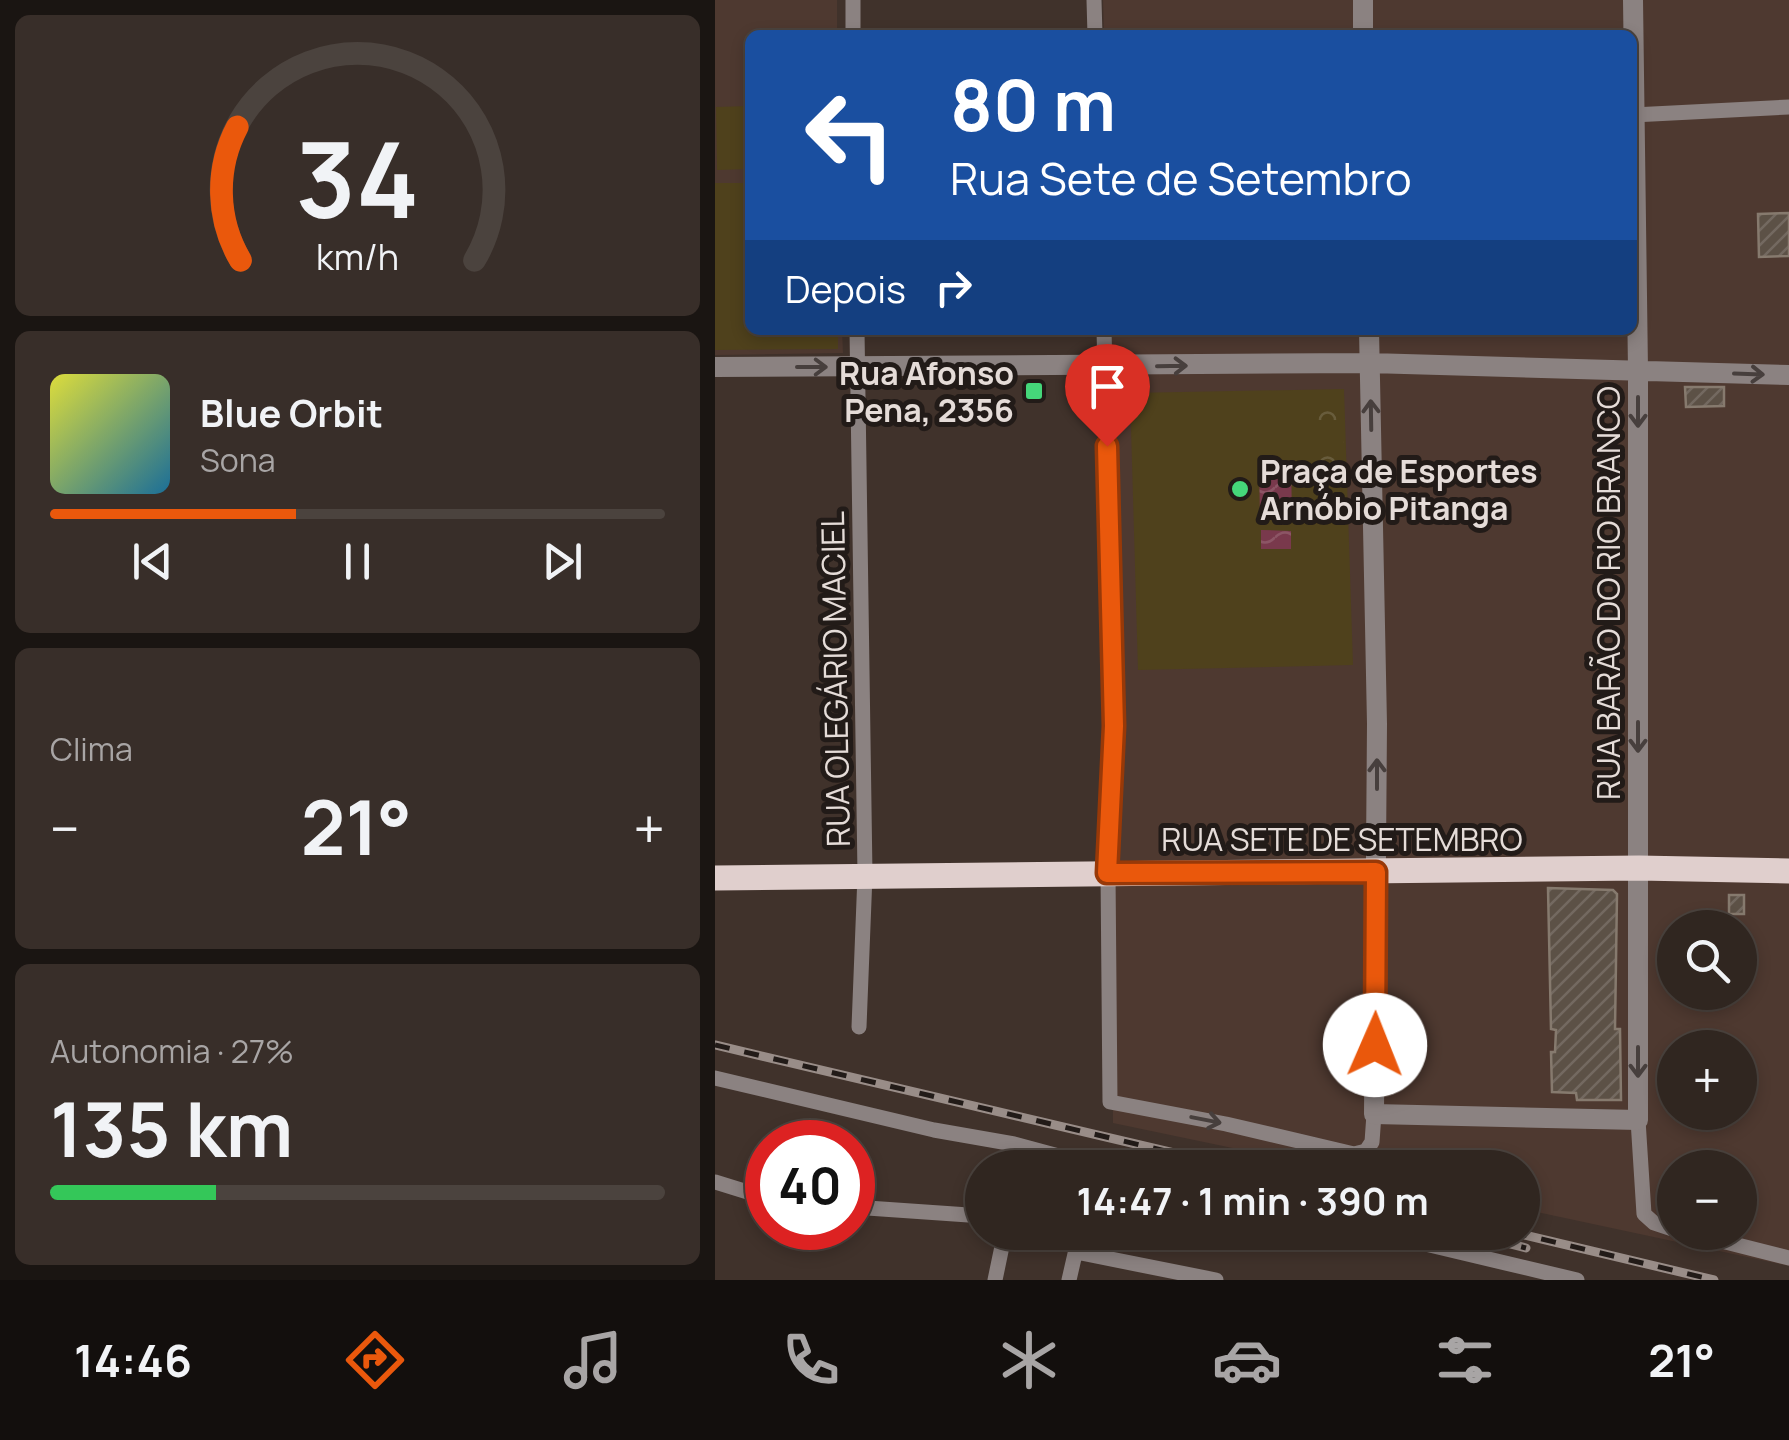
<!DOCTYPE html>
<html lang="pt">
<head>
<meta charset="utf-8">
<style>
  body { margin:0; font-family:Manrope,sans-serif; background:#382e29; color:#f1f3f6; height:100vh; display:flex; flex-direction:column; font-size:38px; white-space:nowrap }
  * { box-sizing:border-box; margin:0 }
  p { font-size:32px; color:#a8a5a5 }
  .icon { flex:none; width:55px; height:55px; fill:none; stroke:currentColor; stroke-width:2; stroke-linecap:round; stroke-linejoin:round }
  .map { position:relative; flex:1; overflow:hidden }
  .sheet { display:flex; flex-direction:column; gap:15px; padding:15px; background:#1a1512; width:715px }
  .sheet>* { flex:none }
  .banner { position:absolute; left:30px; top:30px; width:892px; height:305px; border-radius:15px; box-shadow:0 5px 15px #0003,0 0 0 2px #4b433e; background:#1a4fa0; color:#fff; overflow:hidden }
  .tools { position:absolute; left:942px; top:910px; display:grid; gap:20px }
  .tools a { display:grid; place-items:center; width:100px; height:100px; border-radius:50%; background:#302620; box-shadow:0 5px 15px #0003,0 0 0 2px #4b433e; font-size:50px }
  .speed { position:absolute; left:30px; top:1120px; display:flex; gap:20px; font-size:50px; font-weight:700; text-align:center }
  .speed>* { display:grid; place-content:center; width:130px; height:130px; border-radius:50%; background:#302620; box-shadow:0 5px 15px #0003,0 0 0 2px #4b433e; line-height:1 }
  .speed .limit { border:15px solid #d22; background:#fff; color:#111 }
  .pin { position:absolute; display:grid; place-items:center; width:85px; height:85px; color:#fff; margin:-102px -42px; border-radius:50% 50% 50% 0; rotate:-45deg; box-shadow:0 0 10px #0007 }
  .pin .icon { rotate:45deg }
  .me { position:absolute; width:110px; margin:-55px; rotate:1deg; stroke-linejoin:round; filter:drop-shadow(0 0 8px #0008) }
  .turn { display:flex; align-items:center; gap:35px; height:210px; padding:0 40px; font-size:45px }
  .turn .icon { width:130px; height:130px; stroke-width:2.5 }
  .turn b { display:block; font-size:70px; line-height:85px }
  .then { display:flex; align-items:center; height:95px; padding:0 40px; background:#0003; gap:20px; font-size:38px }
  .big { font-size:75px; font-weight:700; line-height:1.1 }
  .sheet .tile { flex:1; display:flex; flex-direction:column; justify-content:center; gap:15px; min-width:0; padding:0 35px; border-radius:15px; background:#382e29 }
  .sheet .dial { align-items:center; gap:0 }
  .dial svg { height:260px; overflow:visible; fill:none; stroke:#4b433e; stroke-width:7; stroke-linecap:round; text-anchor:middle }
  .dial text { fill:#f1f3f6; stroke:none }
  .song { display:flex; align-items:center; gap:30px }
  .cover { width:120px; height:120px; border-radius:15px; background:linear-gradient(135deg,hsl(60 70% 55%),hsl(200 70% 35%)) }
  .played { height:10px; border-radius:5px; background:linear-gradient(90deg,#ea580c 40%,#4b433e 40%) }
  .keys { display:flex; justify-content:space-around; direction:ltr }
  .heat { display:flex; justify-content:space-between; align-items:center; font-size:55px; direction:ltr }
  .charge { height:15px; border-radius:8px; background:linear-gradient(90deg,#34c759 27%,#4b433e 0) }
  .trip { position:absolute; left:250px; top:1150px; width:575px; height:100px; border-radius:50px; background:#302620; box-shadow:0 5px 15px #0003,0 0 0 2px #4b433e; font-weight:700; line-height:100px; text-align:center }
  .tabs { display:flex; height:160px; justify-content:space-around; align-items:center; background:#130f0d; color:#a8a5a5 }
  .tabs .icon { width:70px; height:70px }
  .tabs .current { color:#ea580c }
  .tabs b { font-size:45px; color:#f1f3f6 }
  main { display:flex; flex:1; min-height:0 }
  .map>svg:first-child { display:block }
  .built { fill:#4e3930; fill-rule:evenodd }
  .grass { fill:#4f411c }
  .park { fill:url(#park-crowns) }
  .water { fill:url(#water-waves) }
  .building { fill:url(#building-hatch); stroke:#867a6e; stroke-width:2.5 }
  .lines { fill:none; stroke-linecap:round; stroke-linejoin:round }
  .minor { stroke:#8b8281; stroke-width:15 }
  .tertiary { stroke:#8b8281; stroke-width:20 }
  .primary { stroke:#e0cfcd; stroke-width:25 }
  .rail-casing { stroke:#998d88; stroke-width:9 }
  .rail { stroke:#221b18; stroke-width:5; stroke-dasharray:15; stroke-linecap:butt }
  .oneway { stroke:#473f3d }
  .route-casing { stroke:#983908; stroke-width:25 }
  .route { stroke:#ea580c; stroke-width:18 }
  .poi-dot { fill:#45d77a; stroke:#221b18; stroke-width:4 }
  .labels { text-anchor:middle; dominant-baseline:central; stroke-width:10; stroke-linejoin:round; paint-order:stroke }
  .poi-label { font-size:32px; font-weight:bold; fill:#e5dcd8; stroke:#221b18; text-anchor:end }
  .street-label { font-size:32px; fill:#e5dcd8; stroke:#221b18 }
</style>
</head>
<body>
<main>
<section class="sheet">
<div class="tile dial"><svg viewBox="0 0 100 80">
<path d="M14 69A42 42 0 1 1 86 69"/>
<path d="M14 69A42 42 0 0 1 13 28" stroke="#ea580c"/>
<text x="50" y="56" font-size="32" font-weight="700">34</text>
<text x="50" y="72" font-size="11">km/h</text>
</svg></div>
<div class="tile">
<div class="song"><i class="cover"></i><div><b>Blue Orbit</b><p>Sona</p></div></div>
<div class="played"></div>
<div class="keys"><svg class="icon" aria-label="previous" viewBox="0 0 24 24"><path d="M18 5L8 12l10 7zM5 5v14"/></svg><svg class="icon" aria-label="pause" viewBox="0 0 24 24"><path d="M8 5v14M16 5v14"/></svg><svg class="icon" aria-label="next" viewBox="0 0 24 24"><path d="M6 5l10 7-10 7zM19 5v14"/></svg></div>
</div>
<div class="tile"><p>Clima</p>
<div class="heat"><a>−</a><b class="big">21°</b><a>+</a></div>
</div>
<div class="tile"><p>Autonomia · 27%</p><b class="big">135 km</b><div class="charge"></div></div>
</section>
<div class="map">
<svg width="1074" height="1280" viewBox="0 0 1074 1280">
  <defs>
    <pattern id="park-crowns" width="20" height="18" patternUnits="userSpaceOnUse" patternTransform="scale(2.5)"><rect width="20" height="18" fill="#4f411c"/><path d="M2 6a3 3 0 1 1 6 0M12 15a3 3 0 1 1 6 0" fill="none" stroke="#685c3c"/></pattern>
    <pattern id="water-waves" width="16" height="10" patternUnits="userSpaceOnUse" patternTransform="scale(2.5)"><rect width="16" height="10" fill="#79394c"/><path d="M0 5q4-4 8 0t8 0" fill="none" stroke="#8c5565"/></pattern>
    <pattern id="building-hatch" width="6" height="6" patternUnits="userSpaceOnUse" patternTransform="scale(2.5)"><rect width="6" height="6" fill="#5c5146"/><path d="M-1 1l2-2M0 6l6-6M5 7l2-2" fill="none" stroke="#736960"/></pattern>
  </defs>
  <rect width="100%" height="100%" fill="#40322b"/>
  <!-- built -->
  <path class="built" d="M0,0H122V35H35V330H127L128,353L0,355Z
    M388,0H1074V1266L808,1209V1168L608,1167L398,1123L391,330H918V35H389ZM960,928H1025V992H960ZM960,1048H1025V1112H960ZM960,1168H1025V1232H960Z"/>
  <!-- grass -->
  <path class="grass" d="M35,106V169L2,170L1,107Z
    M0,183H35V330H123V349L0,350Z
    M629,389L638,665L423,670L415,393Z"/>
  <!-- park -->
  <path class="park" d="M600,392H628L630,500H603Z"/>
  <!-- water -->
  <path class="water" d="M544,464H576L577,517H545Z
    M546,530L576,531V549H546Z"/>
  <!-- building -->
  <path class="building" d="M1074,213V256L1044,257L1043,214Z
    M970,387H1009V406L971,407Z
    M833,888L898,890L902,894L900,1029H905L906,1100H862L861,1093L837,1092L836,1052H840L841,1030L836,1029Z
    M1014,895H1029V914H1014Z"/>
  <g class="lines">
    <!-- minor -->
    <path class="minor" d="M138,0V35
      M379,0L380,35
      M918,115L1074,107
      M142,330L150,875L144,1027
      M389,330L399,726L393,873L395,1102L511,1124L639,1154L651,1151L657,1142L659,1114
      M0,1078L219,1130L299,1144L388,1168
      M923,1120L929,1214L939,1223L960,1230
      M294,1168L299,1144
      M0,1182L52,1198
      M138,1207L268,1216
      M660,1232L862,1280
      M971,1232L1074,1258
      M361,1252L501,1280
      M280,1280L290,1232
      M354,1280L365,1232"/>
    <!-- tertiary -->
    <path class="tertiary" d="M648,0V35
      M654,330L662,724L659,1114L923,1120V370L918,0
      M0,367L655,363L1074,375"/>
    <!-- primary -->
    <path class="primary" d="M0,878L924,868L1074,871"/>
    <!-- rail casing -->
    <g class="rail-casing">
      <path id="rail" d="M0,1045L523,1168
        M748,1232L811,1248
        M797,1232L999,1280"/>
    </g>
    <!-- rail -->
    <use href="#rail" class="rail"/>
  </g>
  <!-- one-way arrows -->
  <defs><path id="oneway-shaft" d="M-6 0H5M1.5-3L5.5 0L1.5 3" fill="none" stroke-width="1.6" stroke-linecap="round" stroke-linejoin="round" transform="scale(2.5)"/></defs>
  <g class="oneway">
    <use href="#oneway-shaft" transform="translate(457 366) rotate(-1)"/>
    <use href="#oneway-shaft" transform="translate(97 367)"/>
    <use href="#oneway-shaft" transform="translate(1034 374) rotate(2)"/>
    <use href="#oneway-shaft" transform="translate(923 412) rotate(90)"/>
    <use href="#oneway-shaft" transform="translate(656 415) rotate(-91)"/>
    <use href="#oneway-shaft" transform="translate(923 737) rotate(90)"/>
    <use href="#oneway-shaft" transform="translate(662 774) rotate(-90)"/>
    <use href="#oneway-shaft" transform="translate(923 1062) rotate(90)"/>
    <use href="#oneway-shaft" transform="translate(491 1120) rotate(11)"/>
  </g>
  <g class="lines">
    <!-- route casing -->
    <g class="route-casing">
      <path id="route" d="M392,446L399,726L392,873L661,872L660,1045"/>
    </g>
    <!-- route -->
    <use href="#route" class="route"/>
  </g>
  <!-- markers -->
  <g class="poi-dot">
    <rect x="309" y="381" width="20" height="20" rx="5"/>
    <circle cx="525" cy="489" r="10"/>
  </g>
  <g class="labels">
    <!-- poi labels -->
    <g class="poi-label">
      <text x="299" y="373">Rua Afonso<tspan x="299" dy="37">Pena, 2356</tspan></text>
      <text x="545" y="471" text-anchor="start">Praça de Esportes<tspan x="545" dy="37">Arnóbio Pitanga</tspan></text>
    </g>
    <!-- street labels -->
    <g class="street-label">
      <text transform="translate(893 593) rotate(-90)">RUA BARÃO DO RIO BRANCO</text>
      <text transform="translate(120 679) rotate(-91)">RUA OLEGÁRIO MACIEL</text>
      <text x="627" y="839">RUA SETE DE SETEMBRO</text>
    </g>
  </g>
</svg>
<div class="tools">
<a><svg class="icon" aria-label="search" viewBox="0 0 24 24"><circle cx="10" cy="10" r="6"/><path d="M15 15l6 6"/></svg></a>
<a>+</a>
<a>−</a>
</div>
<div class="speed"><div class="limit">40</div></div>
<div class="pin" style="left:392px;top:446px;background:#d93025"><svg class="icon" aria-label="arrive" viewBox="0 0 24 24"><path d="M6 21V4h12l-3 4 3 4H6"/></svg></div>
<svg class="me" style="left:660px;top:1045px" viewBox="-20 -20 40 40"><circle r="19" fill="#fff"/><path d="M0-13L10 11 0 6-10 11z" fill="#ea580c"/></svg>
<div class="trip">14:47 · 1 min · 390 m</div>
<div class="banner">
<div class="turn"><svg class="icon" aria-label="left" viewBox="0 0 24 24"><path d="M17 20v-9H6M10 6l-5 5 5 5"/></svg><div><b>80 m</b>Rua Sete de Setembro</div></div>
<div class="then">Depois<svg class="icon" aria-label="right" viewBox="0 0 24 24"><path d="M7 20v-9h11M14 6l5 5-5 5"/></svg></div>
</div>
</div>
</main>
<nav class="tabs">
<b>14:46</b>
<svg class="icon current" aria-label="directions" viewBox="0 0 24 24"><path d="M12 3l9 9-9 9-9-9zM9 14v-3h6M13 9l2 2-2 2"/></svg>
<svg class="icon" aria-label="music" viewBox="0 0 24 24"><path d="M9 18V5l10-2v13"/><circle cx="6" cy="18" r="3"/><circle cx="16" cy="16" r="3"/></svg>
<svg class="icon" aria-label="phone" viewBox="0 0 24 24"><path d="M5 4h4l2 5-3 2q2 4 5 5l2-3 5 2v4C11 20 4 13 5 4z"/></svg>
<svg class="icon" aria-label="climate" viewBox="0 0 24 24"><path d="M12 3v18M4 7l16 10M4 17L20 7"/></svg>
<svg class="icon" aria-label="car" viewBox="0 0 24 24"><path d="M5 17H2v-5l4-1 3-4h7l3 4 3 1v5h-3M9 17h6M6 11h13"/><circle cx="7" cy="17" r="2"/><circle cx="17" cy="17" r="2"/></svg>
<svg class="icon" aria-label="filters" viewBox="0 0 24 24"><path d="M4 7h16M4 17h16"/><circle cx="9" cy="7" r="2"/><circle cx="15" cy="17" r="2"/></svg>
<b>21°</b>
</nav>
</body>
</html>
